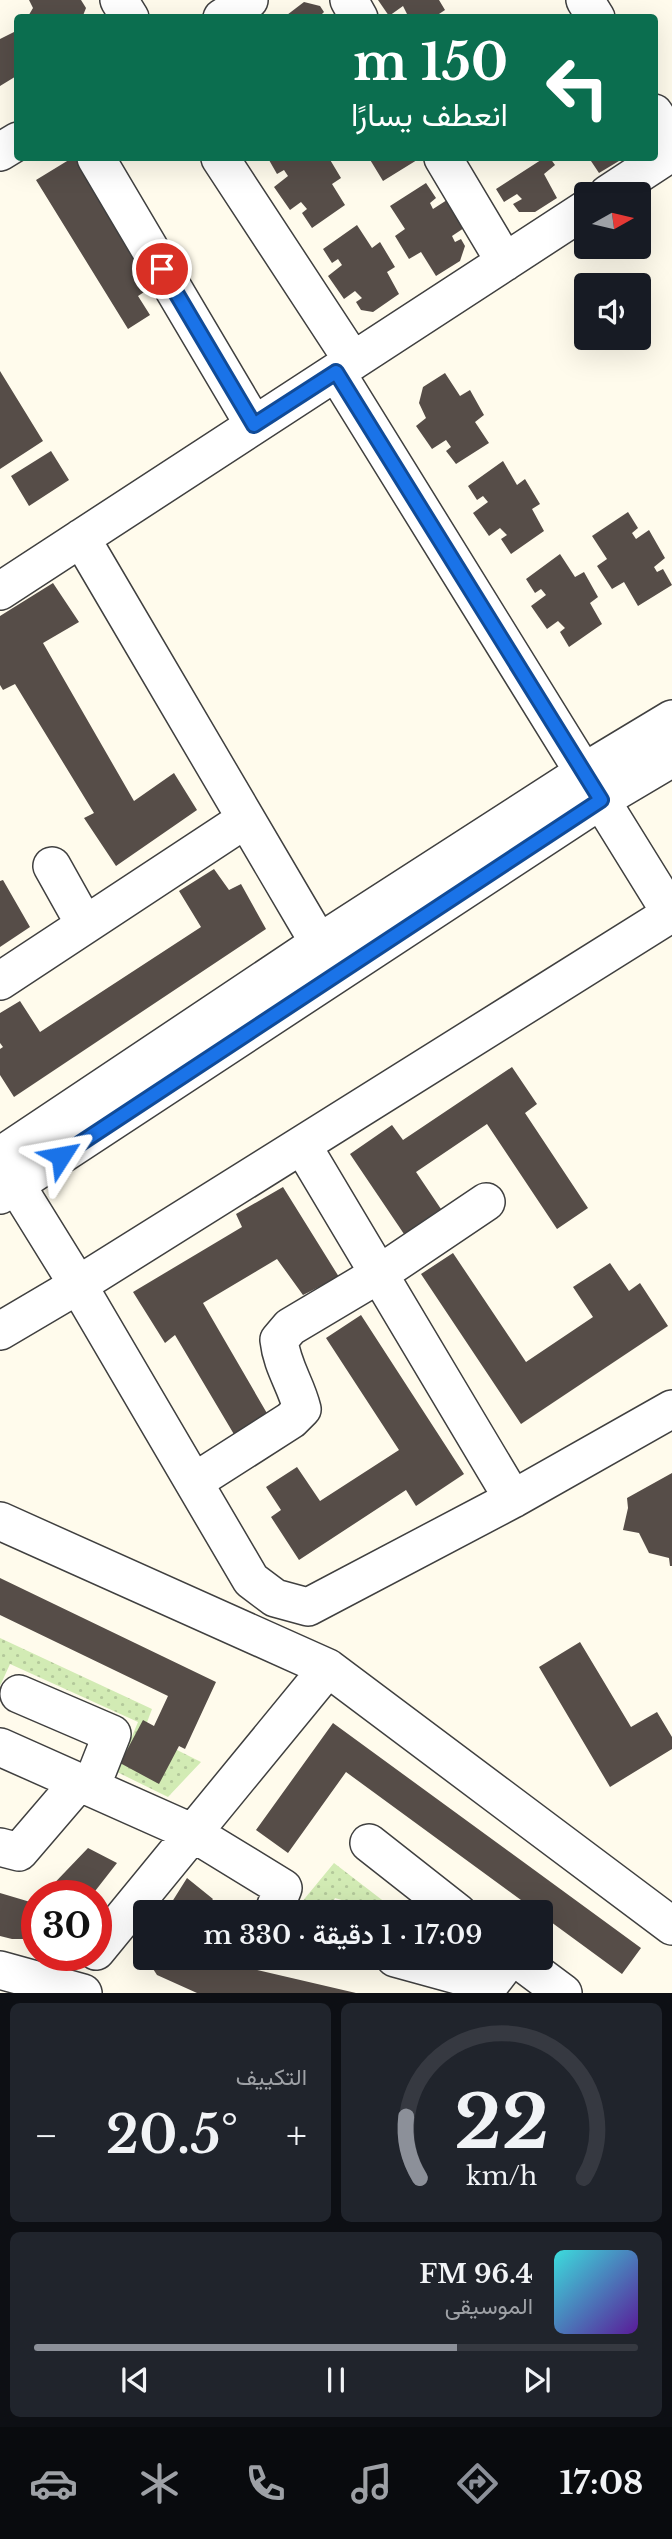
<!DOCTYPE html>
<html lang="ar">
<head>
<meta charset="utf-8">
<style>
  body { margin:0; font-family:"Libre Baskerville",Vazirmatn,serif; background:#20242c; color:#f1f3f6; direction:rtl; height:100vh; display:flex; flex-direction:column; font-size:26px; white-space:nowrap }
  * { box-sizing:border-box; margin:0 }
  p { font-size:23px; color:#9ea1a6 }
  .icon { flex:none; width:38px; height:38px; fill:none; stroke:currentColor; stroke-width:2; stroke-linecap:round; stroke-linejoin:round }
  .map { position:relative; height:1993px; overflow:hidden; direction:ltr }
  .drawer { display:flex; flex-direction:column; gap:10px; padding:10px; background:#0d0f14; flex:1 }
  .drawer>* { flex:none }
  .banner { position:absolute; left:14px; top:14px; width:644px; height:147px; border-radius:7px; box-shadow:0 7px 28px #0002; direction:rtl; background:#0b6e4f; color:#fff; overflow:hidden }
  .needle { width:46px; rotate:82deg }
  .controls { position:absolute; left:574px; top:182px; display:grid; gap:14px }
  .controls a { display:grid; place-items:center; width:77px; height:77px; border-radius:7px; background:#171b24; box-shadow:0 7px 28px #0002; font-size:35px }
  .speed { position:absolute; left:21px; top:1880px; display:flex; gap:14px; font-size:35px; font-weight:700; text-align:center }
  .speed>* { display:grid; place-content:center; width:91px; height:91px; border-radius:50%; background:#171b24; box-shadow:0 7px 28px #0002; line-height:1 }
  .speed .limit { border:10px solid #d22; background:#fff; color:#111 }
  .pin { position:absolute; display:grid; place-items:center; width:60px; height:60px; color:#fff; margin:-30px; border:4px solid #fff; border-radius:50%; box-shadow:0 2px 7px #0007 }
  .me { position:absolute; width:77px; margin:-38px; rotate:56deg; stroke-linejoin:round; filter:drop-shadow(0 0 5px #0008) }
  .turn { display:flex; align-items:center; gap:24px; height:147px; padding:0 35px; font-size:32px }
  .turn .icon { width:91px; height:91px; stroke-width:2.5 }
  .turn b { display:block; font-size:49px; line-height:60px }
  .big { font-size:52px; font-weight:600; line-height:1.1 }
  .drawer .widget { flex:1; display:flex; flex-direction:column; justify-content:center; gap:10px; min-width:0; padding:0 24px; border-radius:10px; background:#20242c }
  .drawer .dial { align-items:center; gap:0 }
  .dial svg { height:182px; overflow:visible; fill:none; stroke:#363941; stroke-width:7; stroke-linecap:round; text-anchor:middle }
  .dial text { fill:#f1f3f6; stroke:none }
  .song { display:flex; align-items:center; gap:21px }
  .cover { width:84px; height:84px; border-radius:10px; background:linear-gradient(135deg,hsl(180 70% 55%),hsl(270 70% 35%)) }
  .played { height:7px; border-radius:4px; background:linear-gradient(90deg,#8c9099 70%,#363941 70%) }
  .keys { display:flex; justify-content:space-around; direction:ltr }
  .heat { display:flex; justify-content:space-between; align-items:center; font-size:38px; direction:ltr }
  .drawer .tiles { flex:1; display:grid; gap:10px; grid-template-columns:1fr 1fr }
  .widget:last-child { grid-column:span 2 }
  .trip { position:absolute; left:133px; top:1900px; width:420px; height:70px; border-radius:7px; background:#171b24; box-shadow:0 7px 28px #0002; font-weight:600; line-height:70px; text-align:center; direction:rtl }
  .dock { display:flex; height:112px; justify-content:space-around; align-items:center; background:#090b0e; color:#9ea1a6 }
  .dock .icon { width:49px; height:49px }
  .dock .selected { color:#8c9099 }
  .dock b { font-size:32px; color:#f1f3f6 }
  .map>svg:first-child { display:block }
  .garden { fill:url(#garden-dots) }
  .building { fill:#564d48 }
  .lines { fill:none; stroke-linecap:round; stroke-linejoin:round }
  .minor-casing { stroke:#404040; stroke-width:40 }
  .minor { stroke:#fff; stroke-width:37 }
  .route-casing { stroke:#114b97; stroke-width:18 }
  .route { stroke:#1a73e8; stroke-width:12 }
</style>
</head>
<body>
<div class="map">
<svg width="672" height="1993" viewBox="0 0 672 1993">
  <defs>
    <pattern id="garden-dots" width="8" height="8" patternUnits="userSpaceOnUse" patternTransform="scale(1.75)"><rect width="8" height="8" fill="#d2ebb4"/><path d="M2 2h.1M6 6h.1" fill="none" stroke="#b3c89a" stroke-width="1.8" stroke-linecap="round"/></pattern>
  </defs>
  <rect width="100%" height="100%" fill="#fffbec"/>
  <!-- garden -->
  <path class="garden" d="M0,1638L152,1709L143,1733L201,1762L168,1797L117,1772L138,1722L10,1664L0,1686Z
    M334,1863L399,1913H384L335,1898L328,1913H307L301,1903Z"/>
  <!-- building -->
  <path class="building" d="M29,0H81L86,8L82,18H27L33,8Z
    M378,0H439L445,10L433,18H402L407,14L403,6L389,16Z
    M304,2L320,6L324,12L320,16L321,18H283Z
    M18,30V75L0,86V39Z
    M72,158H76L155,285L138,296L150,315L128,329L36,180Z
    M272,158H329L341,178L332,184L345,205L312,228L302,213L307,209L301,202L290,210L274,187L288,176L284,170L277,174L269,160Z
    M369,158H415L417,160L383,181Z
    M544,158H550L555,165L544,174L557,198L535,212H519L513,204L522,199L517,194L504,202L496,189Z
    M589,158H624L599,173Z
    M426,183L436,198L430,203L433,209L447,200L464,228L452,236L455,242L461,239L465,246L460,261L436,276L421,252L409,259L395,236L405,229L390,206Z
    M357,225L372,248L380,242L395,267L387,272L399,294L373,312L361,310L356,302L362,298L355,291L344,299L328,276L342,265L338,259L332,263L323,249Z
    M0,371L43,441L0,469Z
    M445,373L460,396L470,390L484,415L475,422L489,443L456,464L446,451L451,447L446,440L432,449L416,426L426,418L419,403L423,387Z
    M51,451L69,480L29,506L11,476Z
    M503,461L517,485L525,479L540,504L532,509L544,531L511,554L501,539L507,535L500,528L489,536L473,513L488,502L483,496L477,500L468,486Z
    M628,512L638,528L632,533L636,539L649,530L665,558L654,567L657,572L663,569L672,585L638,606L624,582L612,589L597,566L607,559L592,536Z
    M560,554L575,577L584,572L598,597L590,603L602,624L569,647L560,632L565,628L558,621L547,629L531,606L546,595L541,589L535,593L526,579Z
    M53,583L79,622L43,643L134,801L174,773L197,810L116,866L84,818L94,813L15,684L3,690L0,685V616Z
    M214,869L229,890L241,884L266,929L14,1097L0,1075V1049L3,1047L0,1043V1013L20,1001L40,1032L201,927L179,891Z
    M3,880L30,927L0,947V881Z
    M512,1067L537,1104L525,1113L588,1208L557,1229L487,1124L416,1172L441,1209L404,1234L350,1154L392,1125L403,1140Z
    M283,1187L339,1277L303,1295L277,1259L203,1303L268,1415L235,1436L175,1335L165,1343L133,1292L242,1227L236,1214Z
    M453,1253L526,1362L593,1317L573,1287L610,1263L629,1291L640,1283L668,1326L521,1424L421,1274Z
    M361,1315L464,1474L416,1506L406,1490L299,1560L271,1517L281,1510L266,1487L297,1467L320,1501L399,1450L326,1338Z
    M672,1473V1566H670L669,1558L649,1553L639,1533L623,1530L628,1508L627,1498Z
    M0,1578L216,1682L185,1749L179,1746L159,1784L120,1763L143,1720L154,1726L168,1696L0,1615Z
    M580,1642L631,1727L657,1712L672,1737V1749L610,1787L539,1667Z
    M333,1723L641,1948L622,1974L346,1772L288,1853L256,1830Z
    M88,1848L117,1863L92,1895H43Z
    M187,1878L213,1899L202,1913H165Z
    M0,1893L37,1904V1939H12L0,1936Z
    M146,1958H205L356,1993H197L157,1975Z"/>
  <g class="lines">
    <!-- minor casing -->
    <g class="minor-casing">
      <path id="minor" d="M119,0L130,18
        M349,0L359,18
        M585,0L596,18
        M222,18L249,0
        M654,113L672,141
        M0,152L18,141
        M96,158L254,425
        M220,158L353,361
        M443,158L505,262
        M608,194L672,152
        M336,372L672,915
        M81,538L319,943
        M0,591L586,209
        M52,866L85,925
        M0,981L246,819
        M302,1145L513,1499
        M0,1156L319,943L584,772L672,719
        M0,1159L78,1285L251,1580L275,1598L308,1607L513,1499L672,1409
        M0,1195L601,800L672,758
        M0,1331L78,1285L672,913
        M194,1482L291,1420L302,1409C296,1384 282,1367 279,1340L290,1327L379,1274L486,1202
        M0,1521L328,1668L96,1951
        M328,1668L672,1926
        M19,1694L112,1734L91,1787
        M0,1747L193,1833L283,1888L273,1913
        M369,1843L458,1913
        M0,1847L19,1852L79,1782
        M395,1958L490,1984L510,1958
        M516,1958L563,1993
        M0,1970L83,1993"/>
    </g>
    <!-- minor -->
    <use href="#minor" class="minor"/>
  </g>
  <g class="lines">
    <!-- route casing -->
    <g class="route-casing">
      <path id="route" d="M61,1156L601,800L336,372L254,425L162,269"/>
    </g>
    <!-- route -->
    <use href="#route" class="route"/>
  </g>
</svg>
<div class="controls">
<a><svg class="needle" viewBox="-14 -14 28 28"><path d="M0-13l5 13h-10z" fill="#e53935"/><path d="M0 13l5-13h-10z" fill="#9ea1a6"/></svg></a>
<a><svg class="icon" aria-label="sound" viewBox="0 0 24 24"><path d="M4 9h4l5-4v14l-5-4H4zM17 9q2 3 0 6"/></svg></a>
</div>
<div class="speed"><div class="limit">30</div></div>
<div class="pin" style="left:162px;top:269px;background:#d93025"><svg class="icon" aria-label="arrive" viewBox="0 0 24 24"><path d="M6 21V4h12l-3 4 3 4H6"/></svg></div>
<svg class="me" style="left:61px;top:1156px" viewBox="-20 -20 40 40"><path d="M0-17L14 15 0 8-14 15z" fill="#1a73e8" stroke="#fff" stroke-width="4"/></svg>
<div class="trip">17:09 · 1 دقيقة · 330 m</div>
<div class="banner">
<div class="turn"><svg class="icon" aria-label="left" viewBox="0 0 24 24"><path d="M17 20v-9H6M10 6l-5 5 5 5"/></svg><div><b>150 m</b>انعطف يسارًا</div></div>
</div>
</div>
<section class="drawer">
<div class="tiles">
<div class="widget dial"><svg viewBox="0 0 100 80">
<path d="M14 69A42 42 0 1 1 86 69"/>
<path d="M14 69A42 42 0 0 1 8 42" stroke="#8c9099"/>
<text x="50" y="56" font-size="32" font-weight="700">22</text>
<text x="50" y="72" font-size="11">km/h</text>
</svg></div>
<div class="widget"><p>التكييف</p>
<div class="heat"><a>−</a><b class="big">20.5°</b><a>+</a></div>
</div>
<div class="widget">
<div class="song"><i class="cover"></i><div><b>96.4 FM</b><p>الموسيقى</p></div></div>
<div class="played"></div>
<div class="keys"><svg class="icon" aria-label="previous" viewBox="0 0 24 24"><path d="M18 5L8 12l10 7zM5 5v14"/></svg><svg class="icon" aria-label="pause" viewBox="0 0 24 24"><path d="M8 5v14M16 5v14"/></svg><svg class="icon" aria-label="next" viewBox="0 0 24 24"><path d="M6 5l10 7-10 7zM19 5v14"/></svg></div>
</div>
</div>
</section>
<nav class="dock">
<b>17:08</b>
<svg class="icon selected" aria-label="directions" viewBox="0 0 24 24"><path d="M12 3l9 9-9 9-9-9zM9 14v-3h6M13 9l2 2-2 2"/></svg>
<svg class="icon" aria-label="music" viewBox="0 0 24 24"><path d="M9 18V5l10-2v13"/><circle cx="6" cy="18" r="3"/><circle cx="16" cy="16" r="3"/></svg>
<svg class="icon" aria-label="phone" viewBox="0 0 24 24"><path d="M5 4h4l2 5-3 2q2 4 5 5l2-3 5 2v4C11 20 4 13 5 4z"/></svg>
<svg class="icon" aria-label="climate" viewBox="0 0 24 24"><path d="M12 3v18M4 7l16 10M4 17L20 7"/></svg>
<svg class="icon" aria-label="car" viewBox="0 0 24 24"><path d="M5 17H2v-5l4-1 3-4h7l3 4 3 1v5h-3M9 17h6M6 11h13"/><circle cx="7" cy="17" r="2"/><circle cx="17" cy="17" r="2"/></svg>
</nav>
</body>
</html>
